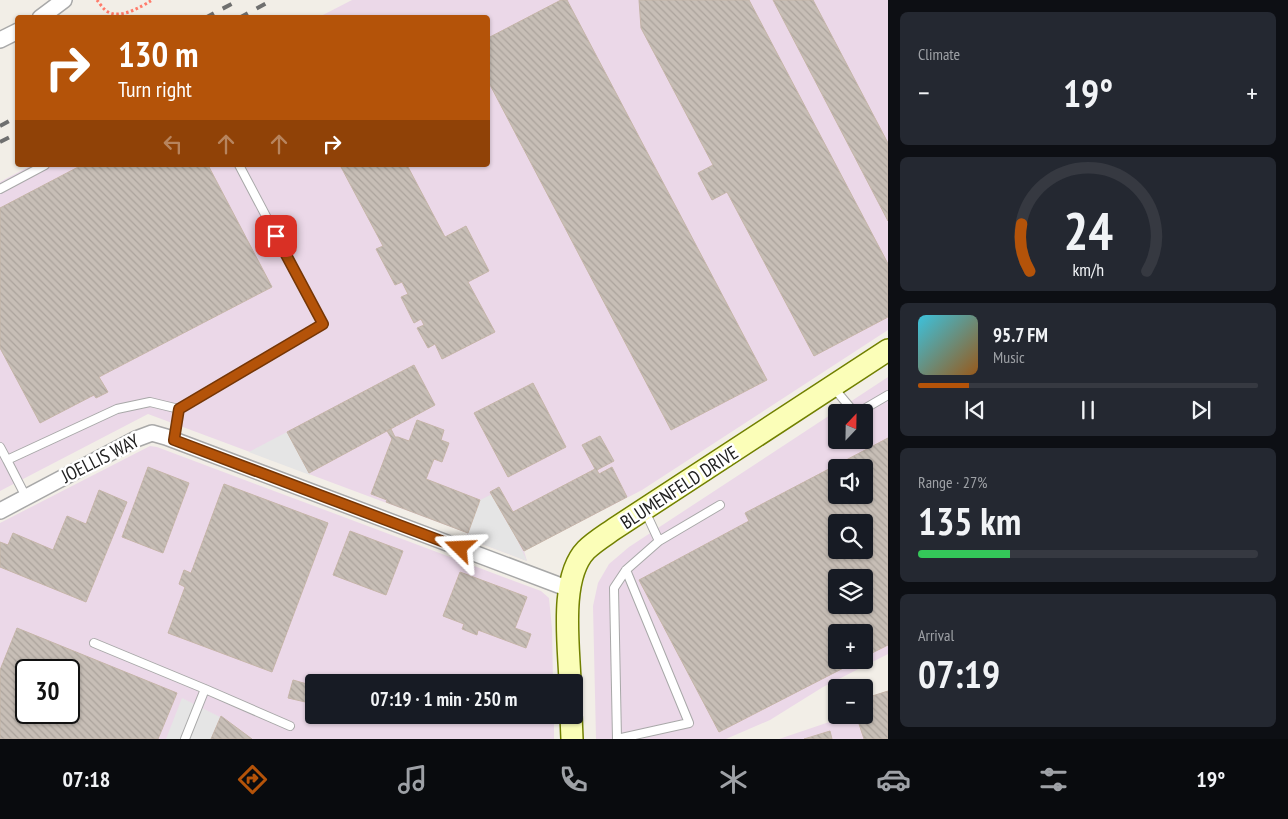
<!DOCTYPE html>
<html lang="en">
<head>
<meta charset="utf-8">
<style>
  body { margin:0; font-family:"PT Sans Narrow",sans-serif; background:#242831; color:#f1f3f6; height:100vh; display:flex; flex-direction:column; font-size:19px; white-space:nowrap }
  * { box-sizing:border-box; margin:0 }
  p { font-size:16px; color:#9ea1a6 }
  .icon { flex:none; width:28px; height:28px; fill:none; stroke:currentColor; stroke-width:2; stroke-linecap:round; stroke-linejoin:round }
  .map { position:relative; flex:1; overflow:hidden }
  .drawer { display:flex; flex-direction:column; gap:12px; padding:12px; background:#0d0f14; width:400px }
  .drawer>* { flex:none }
  .guide { position:absolute; left:15px; top:15px; width:475px; height:152px; border-radius:5px; box-shadow:0 1px 4px #0004; background:#b45309; color:#fff; overflow:hidden }
  .needle { width:32px; rotate:22deg }
  .tools { position:absolute; left:828px; top:404px; display:grid; gap:10px }
  .tools a { display:grid; place-items:center; width:45px; height:45px; border-radius:5px; background:#171b24; box-shadow:0 1px 4px #0004; font-size:25px }
  .speed { position:absolute; left:15px; top:659px; display:flex; gap:10px; font-size:25px; font-weight:700; text-align:center }
  .speed>* { display:grid; place-content:center; width:65px; height:65px; border-radius:50%; background:#171b24; box-shadow:0 1px 4px #0004; line-height:1 }
  .speed .limit { border:2px solid #111; border-radius:8px; background:#fff; color:#111 }
  .pin { position:absolute; display:grid; place-items:center; width:42px; height:42px; color:#fff; margin:-21px; border-radius:10px; box-shadow:0 2px 8px #0006 }
  .me { position:absolute; width:55px; margin:-28px; rotate:291deg; stroke-linejoin:round; filter:drop-shadow(0 0 4px #0008) }
  .turn { display:flex; align-items:center; gap:18px; height:105px; padding:0 20px; font-size:22px }
  .turn .icon { width:65px; height:65px; stroke-width:2.5 }
  .turn b { display:block; font-size:35px; line-height:42px }
  .lanes { display:flex; align-items:center; height:48px; padding:0 20px; background:#0003; justify-content:center; gap:25px; direction:ltr }
  .lanes .off { opacity:.35 }
  .big { font-size:38px; font-weight:700; line-height:1.1 }
  .drawer .widget { flex:1; display:flex; flex-direction:column; justify-content:center; gap:8px; min-width:0; padding:0 18px; border-radius:8px; background:#242831 }
  .drawer .dial { align-items:center; gap:0 }
  .dial svg { height:130px; overflow:visible; fill:none; stroke:#363941; stroke-width:7; stroke-linecap:round; text-anchor:middle }
  .dial text { fill:#f1f3f6; stroke:none }
  .song { display:flex; align-items:center; gap:15px }
  .cover { width:60px; height:60px; border-radius:8px; background:linear-gradient(135deg,hsl(190 70% 55%),hsl(30 70% 35%)) }
  .played { height:5px; border-radius:2px; background:linear-gradient(90deg,#b45309 15%,#363941 15%) }
  .keys { display:flex; justify-content:space-around; direction:ltr }
  .heat { display:flex; justify-content:space-between; align-items:center; font-size:28px; direction:ltr }
  .charge { height:8px; border-radius:4px; background:linear-gradient(90deg,#34c759 27%,#363941 0) }
  .trip { position:absolute; left:305px; top:674px; width:278px; height:50px; border-radius:5px; background:#171b24; box-shadow:0 1px 4px #0004; font-weight:700; line-height:50px; text-align:center }
  .tab-bar { display:flex; height:80px; justify-content:space-around; align-items:center; background:#090b0e; color:#9ea1a6 }
  .tab-bar .icon { width:35px; height:35px }
  .tab-bar .active { color:#b45309 }
  .tab-bar b { font-size:22px; color:#f1f3f6 }
  main { display:flex; flex:1; min-height:0 }
  .map>svg:first-child { display:block }
  .industrial { fill:#ebd8e8; fill-rule:evenodd }
  .parking { fill:#e5e5e5 }
  .building { fill:url(#building-back-hatch); stroke:#c5b5a8; fill-rule:evenodd }
  .lines { fill:none; stroke-linecap:round; stroke-linejoin:round }
  .lane-casing { stroke:#a8a8a8; stroke-width:10 }
  .street-casing { stroke:#a8a8a8; stroke-width:18 }
  .secondary-casing { stroke:#718000; stroke-width:24 }
  .path { stroke:#ff7b6b; stroke-width:3; stroke-dasharray:2.5 2.5; stroke-linecap:butt }
  .lane { stroke:#fff; stroke-width:8 }
  .street { stroke:#fff; stroke-width:15 }
  .secondary { stroke:#fbfeb8; stroke-width:21 }
  .rail { stroke:#6f6f6f; stroke-width:4; stroke-dasharray:10 10; stroke-linecap:butt }
  .route-casing { stroke:#753606; stroke-width:12 }
  .route { stroke:#b45309; stroke-width:9 }
  .labels { text-anchor:middle; dominant-baseline:central; stroke-width:5; stroke-linejoin:round; paint-order:stroke }
  .street-label { font-size:19px; fill:#212121; stroke:#fff }
</style>
</head>
<body>
<main>
<div class="map">
<svg width="888" height="739" viewBox="0 0 888 739">
  <defs>
    <pattern id="building-back-hatch" width="6" height="6" patternUnits="userSpaceOnUse" patternTransform="scale(1.25)"><rect width="6" height="6" fill="#c7beb6"/><path d="M-1 5l2 2M0 0l6 6M5-1l2 2" fill="none" stroke="#aba39c"/></pattern>
  </defs>
  <rect width="100%" height="100%" fill="#f2eee7"/>
  <!-- industrial -->
  <path class="industrial" d="M352,0H888V330L642,490L524,551L527,561L466,538L467,533L148,414L0,491V182L32,165H488V18L319,17Z
    M888,377V654L823,687L770,720L726,739H596L593,606L598,583L609,564L629,547ZM836,412H864V440H836ZM836,468H864V495H836ZM836,522H864V550H836ZM836,578H864V605H836ZM836,632H864V660H836Z
    M150,446L157,447L541,591L549,598L552,629L553,682H314V715H554V739H0V523ZM26,670H69V712H26Z
    M888,691V739H779L850,715H864V711L873,708L869,697Z"/>
  <!-- parking -->
  <path class="parking" d="M287,432L309,473L310,475L249,452Z
    M492,494L507,523L509,522L527,561L466,538L480,500Z
    M182,698L220,717L211,739H166Z"/>
  <!-- building -->
  <path class="building" d="M561,0H567L767,380L671,430L488,81V38Z
    M639,0H749L888,264V317L814,356L727,192L712,200L698,173L713,165L641,28Z
    M773,0H813L888,143V221Z
    M82,165H208L272,287L99,377L108,392L96,398L94,395L40,423L0,348V208Z
    M345,165H407L445,237L466,226L489,271L468,282L495,332L442,359L435,344L428,348L417,328L424,325L421,319L414,323L401,297L408,294L402,282L395,285L376,249L383,246L341,167Z
    M414,365L435,405L309,473L287,432Z
    M533,383L566,447L508,477L474,413Z
    M417,420L444,430L441,440L449,443L442,462L434,459L426,479L480,500L468,533L386,502L387,500L371,494L392,439L387,431L391,429L395,437H398L409,441Z
    M600,436L614,461L597,470L599,474L612,467L627,497L524,551L490,492L499,487L513,512L595,469L582,445Z
    M888,438V645L864,657V632H836V660H859L719,732L639,580L749,521L745,513ZM836,468H864V495H836ZM836,522H864V550H836ZM836,578H864V605H836Z
    M148,467L189,483L163,553L122,537Z
    M224,484L328,523L272,672L168,633L185,587L179,584L184,570L191,573Z
    M99,490L127,502L86,602L0,567V542L8,545L13,533L53,550L67,516L86,524Z
    M350,531L403,551L386,595L333,575Z
    M460,572L527,597L515,628L531,634L526,648L478,630L477,635L462,629L464,624L443,616Z
    M17,628L177,693L158,739H0V670ZM26,670H69V712H26Z
    M293,680L314,686V704L288,698Z
    M888,691V739H864L856,715H864V711L873,708L869,697Z
    M221,716L252,739H211Z
    M830,731L832,739H804Z"/>
  <g class="lines">
    <!-- lane casing -->
    <g class="lane-casing">
      <path id="lane" d="M0,189L45,165
        M833,387L854,412
        M859,412L888,395
        M174,440L179,409
        M0,447L7,460L117,409L150,402L179,409L323,324L239,165
        M7,460L26,497
        M659,541L720,505
        M94,643L205,689
        M185,739L205,689L290,726
        M617,739L614,588L626,570L659,541L645,511
        M617,739L689,723L626,570"/>
    </g>
    <!-- street casing -->
    <g class="street-casing">
      <path id="street" d="M40,18L64,0
        M0,40L18,31
        M0,511L136,439L152,433L166,437L569,589"/>
    </g>
    <!-- secondary casing -->
    <g class="secondary-casing">
      <path id="secondary" d="M570,682C569,646 559,578 586,550C594,542 604,536 614,529L888,350
        M571,715L572,739"/>
    </g>
    <!-- path -->
    <path class="path" d="M97,0C100,4 104,10 108,12C121,19 141,7 152,0"/>
    <!-- lane -->
    <use href="#lane" class="lane"/>
    <!-- street -->
    <use href="#street" class="street"/>
    <!-- secondary -->
    <use href="#secondary" class="secondary"/>
    <!-- rail -->
    <path class="rail" d="M205,18L239,0
      M239,18L272,0
      M0,126L18,116
      M0,142L18,133"/>
  </g>
  <g class="lines">
    <!-- route casing -->
    <g class="route-casing">
      <path id="route" d="M276,236L323,324L179,409L174,440L460,548"/>
    </g>
    <!-- route -->
    <use href="#route" class="route"/>
  </g>
  <g class="labels">
    <!-- street labels -->
    <g class="street-label">
      <text transform="translate(100 458) rotate(-27)">JOELLIS WAY</text>
      <text transform="translate(679 487) rotate(-33)">BLUMENFELD DRIVE</text>
    </g>
  </g>
</svg>
<div class="tools">
<a><svg class="needle" viewBox="-14 -14 28 28"><path d="M0-13l5 13h-10z" fill="#e53935"/><path d="M0 13l5-13h-10z" fill="#9ea1a6"/></svg></a>
<a><svg class="icon" aria-label="sound" viewBox="0 0 24 24"><path d="M4 9h4l5-4v14l-5-4H4zM17 9q2 3 0 6"/></svg></a>
<a><svg class="icon" aria-label="search" viewBox="0 0 24 24"><circle cx="10" cy="10" r="6"/><path d="M15 15l6 6"/></svg></a>
<a><svg class="icon" aria-label="layers" viewBox="0 0 24 24"><path d="M12 4l9 5-9 5-9-5zM3 14l9 5 9-5"/></svg></a>
<a>+</a>
<a>−</a>
</div>
<div class="speed"><div class="limit">30</div></div>
<div class="pin" style="left:276px;top:236px;background:#d93025"><svg class="icon" aria-label="arrive" viewBox="0 0 24 24"><path d="M6 21V4h12l-3 4 3 4H6"/></svg></div>
<svg class="me" style="left:460px;top:548px" viewBox="-20 -20 40 40"><path d="M0-17L14 15 0 8-14 15z" fill="#b45309" stroke="#fff" stroke-width="4"/></svg>
<div class="trip">07:19 · 1 min · 250 m</div>
<div class="guide">
<div class="turn"><svg class="icon" aria-label="right" viewBox="0 0 24 24"><path d="M7 20v-9h11M14 6l5 5-5 5"/></svg><div><b>130 m</b>Turn right</div></div>
<div class="lanes"><svg class="icon off" aria-label="left" viewBox="0 0 24 24"><path d="M17 20v-9H6M10 6l-5 5 5 5"/></svg><svg class="icon off" aria-label="ahead" viewBox="0 0 24 24"><path d="M12 20V5M6 11l6-6 6 6"/></svg><svg class="icon off" aria-label="ahead" viewBox="0 0 24 24"><path d="M12 20V5M6 11l6-6 6 6"/></svg><svg class="icon" aria-label="right" viewBox="0 0 24 24"><path d="M7 20v-9h11M14 6l5 5-5 5"/></svg></div>
</div>
</div>
<section class="drawer">
<div class="widget"><p>Climate</p>
<div class="heat"><a>−</a><b class="big">19°</b><a>+</a></div>
</div>
<div class="widget dial"><svg viewBox="0 0 100 80">
<path d="M14 69A42 42 0 1 1 86 69"/>
<path d="M14 69A42 42 0 0 1 9 40" stroke="#b45309"/>
<text x="50" y="56" font-size="32" font-weight="700">24</text>
<text x="50" y="72" font-size="11">km/h</text>
</svg></div>
<div class="widget">
<div class="song"><i class="cover"></i><div><b>95.7 FM</b><p>Music</p></div></div>
<div class="played"></div>
<div class="keys"><svg class="icon" aria-label="previous" viewBox="0 0 24 24"><path d="M18 5L8 12l10 7zM5 5v14"/></svg><svg class="icon" aria-label="pause" viewBox="0 0 24 24"><path d="M8 5v14M16 5v14"/></svg><svg class="icon" aria-label="next" viewBox="0 0 24 24"><path d="M6 5l10 7-10 7zM19 5v14"/></svg></div>
</div>
<div class="widget"><p>Range · 27%</p><b class="big">135 km</b><div class="charge"></div></div>
<div class="widget"><p>Arrival</p><b class="big">07:19</b></div>
</section>
</main>
<nav class="tab-bar">
<b>07:18</b>
<svg class="icon active" aria-label="directions" viewBox="0 0 24 24"><path d="M12 3l9 9-9 9-9-9zM9 14v-3h6M13 9l2 2-2 2"/></svg>
<svg class="icon" aria-label="music" viewBox="0 0 24 24"><path d="M9 18V5l10-2v13"/><circle cx="6" cy="18" r="3"/><circle cx="16" cy="16" r="3"/></svg>
<svg class="icon" aria-label="phone" viewBox="0 0 24 24"><path d="M5 4h4l2 5-3 2q2 4 5 5l2-3 5 2v4C11 20 4 13 5 4z"/></svg>
<svg class="icon" aria-label="climate" viewBox="0 0 24 24"><path d="M12 3v18M4 7l16 10M4 17L20 7"/></svg>
<svg class="icon" aria-label="car" viewBox="0 0 24 24"><path d="M5 17H2v-5l4-1 3-4h7l3 4 3 1v5h-3M9 17h6M6 11h13"/><circle cx="7" cy="17" r="2"/><circle cx="17" cy="17" r="2"/></svg>
<svg class="icon" aria-label="filters" viewBox="0 0 24 24"><path d="M4 7h16M4 17h16"/><circle cx="9" cy="7" r="2"/><circle cx="15" cy="17" r="2"/></svg>
<b>19°</b>
</nav>
</body>
</html>
